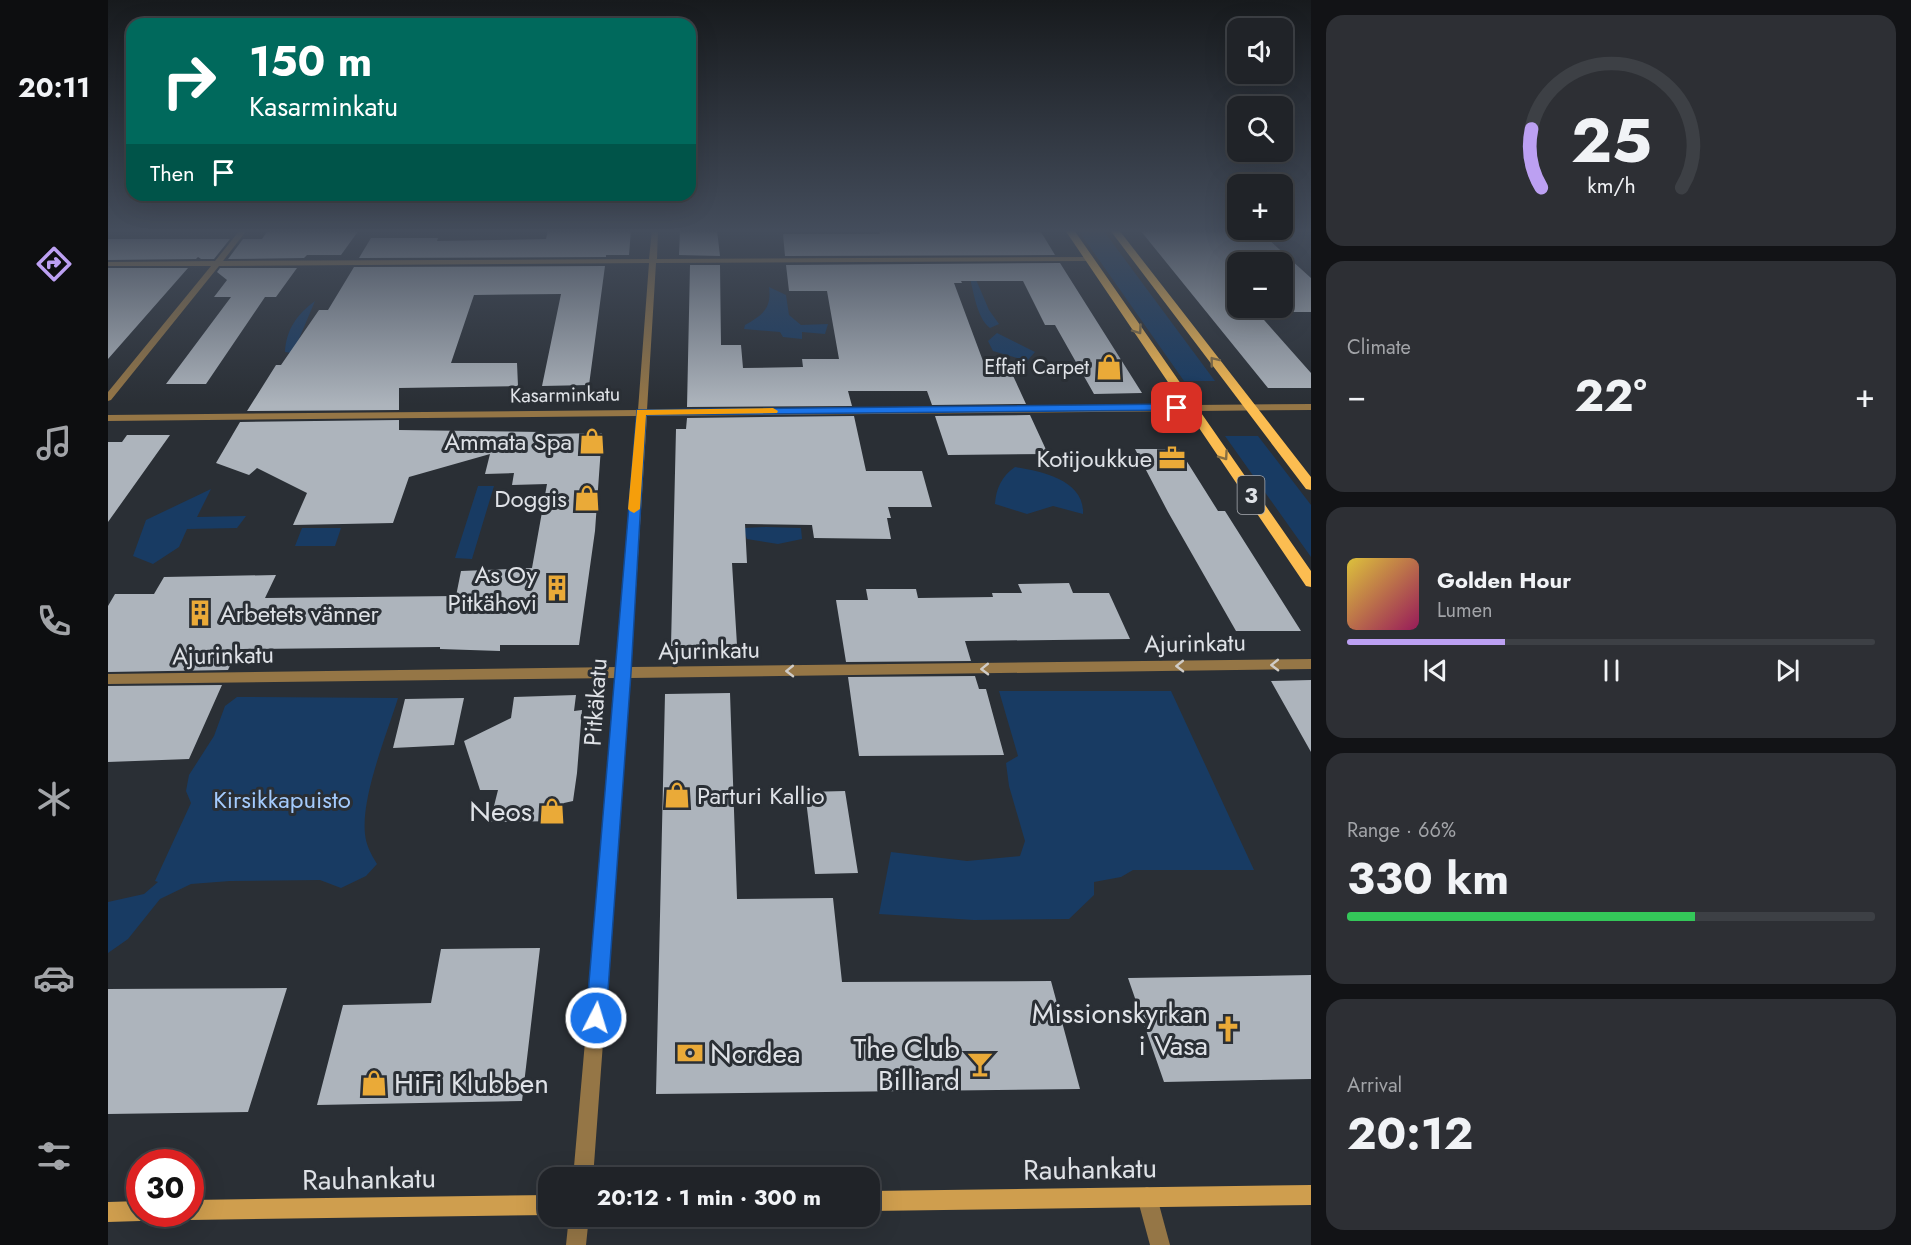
<!DOCTYPE html>
<html lang="en">
<head>
<meta charset="utf-8">
<style>
  body { margin:0; font-family:Jost,sans-serif; background:#2d2f34; color:#f1f3f6; height:100vh; display:flex; flex-direction:column; font-size:22px; white-space:nowrap }
  * { box-sizing:border-box; margin:0 }
  p { font-size:20px; color:#a2a4a8 }
  .icon { flex:none; width:33px; height:33px; fill:none; stroke:currentColor; stroke-width:2; stroke-linecap:round; stroke-linejoin:round }
  .map { position:relative; flex:1; overflow:hidden }
  .panel { display:flex; flex-direction:column; gap:15px; padding:15px; background:#121316; width:600px }
  .panel>* { flex:none }
  .hud { position:absolute; left:18px; top:18px; width:570px; height:183px; border-radius:18px; box-shadow:0 6px 24px #0002,0 0 0 2px #3d4045; background:#00695c; color:#fff; overflow:hidden }
  .buttons { position:absolute; left:1119px; top:18px; display:grid; gap:12px }
  .buttons a { display:grid; place-items:center; width:66px; height:66px; border-radius:12px; background:#202328; box-shadow:0 6px 24px #0002,0 0 0 2px #3d4045; font-size:30px }
  .speed { position:absolute; left:18px; top:1149px; display:flex; gap:12px; font-size:30px; font-weight:700; text-align:center }
  .speed>* { display:grid; place-content:center; width:78px; height:78px; border-radius:50%; background:#202328; box-shadow:0 6px 24px #0002,0 0 0 2px #3d4045; line-height:1 }
  .speed .limit { border:9px solid #d22; background:#fff; color:#111 }
  .pin { position:absolute; display:grid; place-items:center; width:51px; height:51px; color:#fff; margin:-26px; border-radius:12px; box-shadow:0 3px 9px #0006 }
  .me { position:absolute; width:66px; margin:-33px; rotate:5deg; stroke-linejoin:round; filter:drop-shadow(0 0 4px #0008) }
  .turn { display:flex; align-items:center; gap:21px; height:126px; padding:0 24px; font-size:27px }
  .turn .icon { width:78px; height:78px; stroke-width:2.5 }
  .turn b { display:block; font-size:42px; line-height:51px }
  .then { display:flex; align-items:center; height:57px; padding:0 24px; background:#0003; gap:12px; font-size:22px }
  .big { font-size:45px; font-weight:700; line-height:1.1 }
  .panel .widget { flex:1; display:flex; flex-direction:column; justify-content:center; gap:9px; min-width:0; padding:0 21px; border-radius:18px; background:#2d2f34 }
  .panel .dial { align-items:center; gap:0 }
  .dial svg { height:156px; overflow:visible; fill:none; stroke:#3d4045; stroke-width:7; stroke-linecap:round; text-anchor:middle }
  .dial text { fill:#f1f3f6; stroke:none }
  .song { display:flex; align-items:center; gap:18px }
  .cover { width:72px; height:72px; border-radius:9px; background:linear-gradient(135deg,hsl(50 70% 55%),hsl(330 70% 35%)) }
  .played { height:6px; border-radius:3px; background:linear-gradient(90deg,#bca0f2 30%,#3d4045 30%) }
  .keys { display:flex; justify-content:space-around; direction:ltr }
  .heat { display:flex; justify-content:space-between; align-items:center; font-size:33px; direction:ltr }
  .charge { height:9px; border-radius:4px; background:linear-gradient(90deg,#34c759 66%,#3d4045 0) }
  .trip { position:absolute; left:430px; top:1167px; width:342px; height:60px; border-radius:18px; background:#202328; box-shadow:0 6px 24px #0002,0 0 0 2px #3d4045; font-weight:700; line-height:60px; text-align:center }
  main { display:flex; flex:1; min-height:0 }
  .tab-bar { display:flex; flex-direction:column; width:108px; justify-content:space-around; align-items:center; background:#0d0e10; color:#a2a4a8 }
  .tab-bar .icon { width:42px; height:42px }
  .tab-bar .current { color:#bca0f2 }
  .tab-bar b { font-size:27px; color:#f1f3f6 }
  .map>svg:first-child { display:block }
  .green { fill:#183b63 }
  .building { fill:#adb4bc; fill-rule:evenodd }
  .lines { fill:none; stroke-linecap:round; stroke-linejoin:round }
  .lane { fill:#957646; fill-rule:evenodd }
  .street { fill:#957646; fill-rule:evenodd }
  .secondary { fill:#cf9e4e; fill-rule:evenodd }
  .primary { fill:#fcbd51; fill-rule:evenodd }
  .oneway { stroke:#886f42 }
  .oneway2 { stroke:#d0ccc7 }
  .route { fill:#1a73e8; stroke:#114b97; stroke-width:1.5 }
  .slow { fill:#f59e0b }
  .labels { text-anchor:middle; dominant-baseline:central; stroke-width:6; stroke-linejoin:round; paint-order:stroke }
  .far-poi-label { font-size:20px; fill:#dfe2e7; stroke:#2a2f35; text-anchor:end }
  .far-street-label { font-size:20px; fill:#dfe2e7; stroke:#2a2f35 }
  .shield { fill:#2a2f35; stroke:#a9acb2; stroke-width:1.5 }
  .shield-label { font-size:22px; font-weight:bold; fill:#dfe2e7 }
  .poi-label { font-size:24px; fill:#dfe2e7; stroke:#2a2f35; text-anchor:end }
  .street-label { font-size:24px; fill:#dfe2e7; stroke:#2a2f35 }
  .park-label { font-size:24px; fill:#a4cbfd; stroke:#2a2f35 }
  .near-poi-label { font-size:28px; fill:#dfe2e7; stroke:#2a2f35; text-anchor:end }
  .near-street-label { font-size:28px; fill:#dfe2e7; stroke:#2a2f35 }
</style>
</head>
<body>
<main>
<nav class="tab-bar">
<b>20:11</b>
<svg class="icon current" aria-label="directions" viewBox="0 0 24 24"><path d="M12 3l9 9-9 9-9-9zM9 14v-3h6M13 9l2 2-2 2"/></svg>
<svg class="icon" aria-label="music" viewBox="0 0 24 24"><path d="M9 18V5l10-2v13"/><circle cx="6" cy="18" r="3"/><circle cx="16" cy="16" r="3"/></svg>
<svg class="icon" aria-label="phone" viewBox="0 0 24 24"><path d="M5 4h4l2 5-3 2q2 4 5 5l2-3 5 2v4C11 20 4 13 5 4z"/></svg>
<svg class="icon" aria-label="climate" viewBox="0 0 24 24"><path d="M12 3v18M4 7l16 10M4 17L20 7"/></svg>
<svg class="icon" aria-label="car" viewBox="0 0 24 24"><path d="M5 17H2v-5l4-1 3-4h7l3 4 3 1v5h-3M9 17h6M6 11h13"/><circle cx="7" cy="17" r="2"/><circle cx="17" cy="17" r="2"/></svg>
<svg class="icon" aria-label="filters" viewBox="0 0 24 24"><path d="M4 7h16M4 17h16"/><circle cx="9" cy="7" r="2"/><circle cx="15" cy="17" r="2"/></svg>
</nav>
<div class="map">
<svg width="1203" height="1245" viewBox="0 0 1203 1245">
  <rect width="100%" height="100%" fill="#2a2f35"/>
  <!-- green -->
  <path class="green" d="M970,230H995L1107,381H1076Z
    M861,275H866L881,310L891,324L882,328C868,317 866,291 861,275Z
    M661,287L678,295L681,315L693,325L720,324L717,334L694,332V339L675,337L672,332L636,329L637,325C654,315 664,309 661,287Z
    M207,301L185,353L177,352C178,330 189,314 207,301Z
    M889,333L927,352L919,361L885,351L880,341Z
    M1117,436H1150L1203,505V557Z
    M907,467C933,471 977,480 975,514L945,506L919,514L887,504C888,488 894,476 907,467Z
    M370,486H386L364,559L347,558Z
    M103,489L89,517L138,516L129,528L79,529L71,547L45,564L25,556L38,520Z
    M658,527L693,528L694,539L670,544L639,539L635,528Z
    M194,528H233L227,546H187Z
    M891,691H1063L1146,870H1025L1013,877L986,882V895L961,919L866,920L771,914L783,852L859,861L912,856L917,841L901,786L898,763L910,756Z
    M129,697L290,698C279,734 253,796 257,834C258,845 263,854 269,864L258,876L233,888L212,880L122,881L83,884L52,899L20,939L0,953V902L36,894L50,882L47,881L83,803L78,791L81,775L106,736L117,706Z"/>
  <!-- building -->
  <path class="building" d="M160,230H251L233,255H199L196,258L120,259L135,239H154Z
    M440,230H523L521,255H498V257L251,258L263,238H330L329,241L438,239Z
    M572,230H609L612,256L571,255Z
    M771,230L933,232L947,255L677,256L675,234H772Z
    M1032,230H1150L1203,278V312H1149L1203,373V388H1160ZM1130,262H1174V308H1130Z
    M0,239H122L106,259H93L90,257L88,259L0,260Z
    M952,263L1034,393L986,394L947,325H937L915,281H853L854,283H846L875,361H889L891,367H901L918,404L824,405L819,391H740L744,406L579,407L582,265H612L613,345H633L635,368L695,367L694,359H731L719,291H681L678,265Z
    M497,266L481,385L434,386L453,294L366,295L343,363H409L410,386L291,388V410L139,411L168,365H173L211,310H220L246,267Z
    M0,268H80L0,359Z
    M112,268H189L168,297H157L98,384H58L123,297H106L119,280L109,272Z
    M922,415L940,454L840,455L827,416Z
    M746,416L758,471H814L824,507H780L783,518H779L783,539L706,538L704,525L637,524L639,563H624L629,645L563,646L568,429H578L579,418Z
    M291,420V430L433,432V434L494,433L487,531L471,645H392V651L332,649V647L134,649L129,650L120,670L0,672V606L7,594H46L56,577L168,575L157,598L348,596L353,571L424,568L439,484L404,485L406,473L377,474L382,454L301,477L285,523L185,525L199,493L149,468L141,475L108,463L132,422Z
    M19,435H62L0,522V442H14Z
    M1027,449H1071L1110,511H1117L1193,631H1128L1060,512Z
    M961,583L965,593H1001L1022,639L857,641L863,661L738,662L728,600H760L758,589H808L810,598L885,597L884,593H914L910,584Z
    M867,676L871,689H878L896,755L751,756L740,677Z
    M1203,680V752L1163,681Z
    M114,685L81,759L0,762V686Z
    M622,693L629,899L725,898L734,982L943,981L972,1089L548,1094L557,694Z
    M468,695L466,711L474,710L469,773L465,801L456,803L455,821L382,822L390,790H372L356,741L403,718L406,697Z
    M356,698L346,745L285,748L297,699Z
    M737,791L750,873L707,874L697,792Z
    M432,948L414,1101L209,1105L235,1005L323,1003L333,949Z
    M1203,975V1079L1056,1082L1020,978Z
    M179,988L140,1112L0,1114V989Z"/>
  <g class="lines">
    <!-- lane -->
    <path class="lane" d="M1039,1187L1046,1190L1049,1197L1062,1245H1042L1029,1197L1032,1190Z"/>
    <!-- street -->
    <path class="street" d="M132,230H139L115,261L541,259L544,230H550L549,259L984,257L985,259L981,261L548,263L539,410L1203,404V410L539,416L523,667L1203,659V669L522,678L485,1178H465L509,678L0,684V674L510,667L529,416L0,421V415L530,410L541,263L111,266L3,400L0,401V392L103,266H0V262L107,261Z
      M461,1216H481L478,1245H458Z"/>
    <!-- secondary -->
    <path class="secondary" d="M1203,1185V1205L762,1211V1191Z
      M441,1195V1215L82,1220L75,1217L74,1214H82V1200Z
      M32,1201V1214H41L39,1218L32,1221L0,1222V1202Z"/>
    <!-- primary -->
    <path class="primary" d="M957,230H966L1203,571V587L1198,586Z
      M1002,230H1011L1203,477V490L1198,489Z"/>
  </g>
  <!-- one-way arrows -->
  <defs><path id="oneway-chevron" d="M-2-3.5L2.5 0L-2 3.5" fill="none" stroke-width="1.6" stroke-linecap="round" stroke-linejoin="round" transform="scale(1.5)"/></defs>
  <g class="oneway">
    <use href="#oneway-chevron" transform="translate(1030 330) rotate(55)"/>
    <use href="#oneway-chevron" transform="translate(1106 361) rotate(-128)"/>
    <use href="#oneway-chevron" transform="translate(1116 456) rotate(55)"/>
  </g>
  <g class="oneway2">
    <use href="#oneway-chevron" transform="translate(1167 665) rotate(179)"/>
    <use href="#oneway-chevron" transform="translate(1072 666) rotate(179)"/>
    <use href="#oneway-chevron" transform="translate(877 669) rotate(179)"/>
    <use href="#oneway-chevron" transform="translate(682 671) rotate(179)"/>
  </g>
  <!-- sky -->
  <linearGradient id="sky" x2="0" y2="1"><stop stop-color="#171a1d"/><stop offset="0.57" stop-color="#444d5c"/><stop offset="1" stop-color="#444d5c" stop-opacity="0"/></linearGradient>
  <rect width="1203" height="405" fill="url(#sky)"/>
  <!-- route -->
  <path class="route" d="M1069,404L1072,405V410L538,415L523,673L498,1018L495,1025L488,1028L481,1025L478,1018L529,410Z"/>
  <!-- slow -->
  <path class="slow" d="M665,408L670,411L669,413L538,415L532,509L526,513L522,511L520,509L529,410Z"/>
  <!-- icons -->
  <defs>
    <g id="shop-bare" transform="scale(2.07)"><path d="M-5-2.5h2.3a2.7 3.5 0 0 1 5.4 0H5L5.5 6h-11ZM-1.5-2.5h3a1.5 2.3 0 0 0-3 0Z" fill="#eaaa38" stroke="#2a2f35" stroke-width="2.5" paint-order="stroke"/></g>
    <g id="office-bare" transform="scale(2.07)"><path d="M-6-3h4V-5.5h4V-3h4V5H-6ZM-1-4.5V-3h2v-1.5ZM-6 0V1H6V0Z" fill="#eaaa38" stroke="#2a2f35" stroke-width="2.5" paint-order="stroke"/></g>
    <g id="building-bare" transform="scale(2.07)"><path d="M-4-6H4V6H1V3H-1V6H-4ZM-2.5-4.3h1.7v1.8h-1.7ZM.8-4.3h1.7v1.8H.8ZM-2.5-1h1.7V.8h-1.7ZM.8-1h1.7V.8H.8Z" fill="#eaaa38" stroke="#2a2f35" stroke-width="2.5" paint-order="stroke"/></g>
    <g id="church-bare" transform="scale(2.07)"><path d="M-1.2-6h2.4v3.5h3.3v2.4h-3.3V6h-2.4V-.1h-3.3v-2.4h3.3Z" fill="#eaaa38" stroke="#2a2f35" stroke-width="2.5" paint-order="stroke"/></g>
    <g id="bank-bare" transform="scale(2.07)"><path d="M-6-4H6V4H-6ZM0-2.3a2.3 2.3 0 1 0 0 4.6a2.3 2.3 0 1 0 0-4.6Z" fill="#eaaa38" stroke="#2a2f35" stroke-width="2.5" paint-order="stroke"/></g>
    <g id="bar-bare" transform="scale(2.07)"><path d="M-6-5H6L.8 .8V4.5H3.5V6h-7V4.5H-.8V.8Z" fill="#eaaa38" stroke="#2a2f35" stroke-width="2.5" paint-order="stroke"/></g>
  </defs>
  <g fill-rule="evenodd">
    <use href="#shop-bare" x="1001" y="367"/>
    <use href="#shop-bare" x="484" y="441"/>
    <use href="#office-bare" x="1064" y="458"/>
    <use href="#shop-bare" x="479" y="498"/>
    <use href="#building-bare" x="449" y="588"/>
    <use href="#building-bare" x="92" y="613"/>
    <use href="#shop-bare" x="569" y="795"/>
    <use href="#shop-bare" x="444" y="811"/>
    <use href="#church-bare" x="1120" y="1029"/>
    <use href="#bank-bare" x="582" y="1053"/>
    <use href="#bar-bare" x="872" y="1064"/>
    <use href="#shop-bare" x="266" y="1083"/>
  </g>
  <g class="labels">
    <!-- far-poi labels -->
    <g class="far-poi-label">
      <text x="981" y="367">Effati Carpet</text>
    </g>
    <!-- far-street labels -->
    <g class="far-street-label">
      <text transform="translate(457 395) rotate(-1)">Kasarminkatu</text>
    </g>
    <!-- shield labels -->
    <rect class="shield" x="1129.5" y="476" width="27" height="38" rx="4.5"/>
    <g class="shield-label">
      <text x="1143" y="495">3</text>
    </g>
    <!-- poi labels -->
    <g class="poi-label">
      <text x="464" y="441">Ammata Spa</text>
      <text x="1044" y="458">Kotijoukkue</text>
      <text x="459" y="498">Doggis</text>
      <text x="429" y="574">As Oy<tspan x="429" dy="28">Pitkähovi</tspan></text>
      <text x="112" y="613" text-anchor="start">Arbetets vänner</text>
      <text x="589" y="795" text-anchor="start">Parturi Kallio</text>
    </g>
    <!-- street labels -->
    <g class="street-label">
      <text transform="translate(1087 643) rotate(-1)">Ajurinkatu</text>
      <text transform="translate(601 650) rotate(-1)">Ajurinkatu</text>
      <text transform="translate(115 655) rotate(-1)">Ajurinkatu</text>
      <text transform="translate(487 702) rotate(-86)">Pitkäkatu</text>
    </g>
    <!-- park labels -->
    <g class="park-label">
      <text x="174" y="799">Kirsikkapuisto</text>
    </g>
    <!-- near-poi labels -->
    <g class="near-poi-label">
      <text x="424" y="811">Neos</text>
      <text x="1100" y="1013">Missionskyrkan<tspan x="1100" dy="32">i Vasa</tspan></text>
      <text x="852" y="1048">The Club<tspan x="852" dy="32">Billiard</tspan></text>
      <text x="602" y="1053" text-anchor="start">Nordea</text>
      <text x="286" y="1083" text-anchor="start">HiFi Klubben</text>
    </g>
    <!-- near-street labels -->
    <g class="near-street-label">
      <text transform="translate(982 1169) rotate(-1)">Rauhankatu</text>
      <text transform="translate(261 1179) rotate(-1)">Rauhankatu</text>
    </g>
  </g>
</svg>
<div class="buttons">
<a><svg class="icon" aria-label="sound" viewBox="0 0 24 24"><path d="M4 9h4l5-4v14l-5-4H4zM17 9q2 3 0 6"/></svg></a>
<a><svg class="icon" aria-label="search" viewBox="0 0 24 24"><circle cx="10" cy="10" r="6"/><path d="M15 15l6 6"/></svg></a>
<a>+</a>
<a>−</a>
</div>
<div class="speed"><div class="limit">30</div></div>
<div class="pin" style="left:1069px;top:408px;background:#d93025"><svg class="icon" aria-label="arrive" viewBox="0 0 24 24"><path d="M6 21V4h12l-3 4 3 4H6"/></svg></div>
<svg class="me" style="left:488px;top:1018px" viewBox="-20 -20 40 40"><circle r="17" fill="#1a73e8" stroke="#fff" stroke-width="3"/><path d="M0-11L8 9 0 5-8 9z" fill="#fff"/></svg>
<div class="trip">20:12 · 1 min · 300 m</div>
<div class="hud">
<div class="turn"><svg class="icon" aria-label="right" viewBox="0 0 24 24"><path d="M7 20v-9h11M14 6l5 5-5 5"/></svg><div><b>150 m</b>Kasarminkatu</div></div>
<div class="then">Then<svg class="icon" aria-label="arrive" viewBox="0 0 24 24"><path d="M6 21V4h12l-3 4 3 4H6"/></svg></div>
</div>
</div>
<section class="panel">
<div class="widget dial"><svg viewBox="0 0 100 80">
<path d="M14 69A42 42 0 1 1 86 69"/>
<path d="M14 69A42 42 0 0 1 9 39" stroke="#bca0f2"/>
<text x="50" y="56" font-size="32" font-weight="700">25</text>
<text x="50" y="72" font-size="11">km/h</text>
</svg></div>
<div class="widget"><p>Climate</p>
<div class="heat"><a>−</a><b class="big">22°</b><a>+</a></div>
</div>
<div class="widget">
<div class="song"><i class="cover"></i><div><b>Golden Hour</b><p>Lumen</p></div></div>
<div class="played"></div>
<div class="keys"><svg class="icon" aria-label="previous" viewBox="0 0 24 24"><path d="M18 5L8 12l10 7zM5 5v14"/></svg><svg class="icon" aria-label="pause" viewBox="0 0 24 24"><path d="M8 5v14M16 5v14"/></svg><svg class="icon" aria-label="next" viewBox="0 0 24 24"><path d="M6 5l10 7-10 7zM19 5v14"/></svg></div>
</div>
<div class="widget"><p>Range · 66%</p><b class="big">330 km</b><div class="charge"></div></div>
<div class="widget"><p>Arrival</p><b class="big">20:12</b></div>
</section>
</main>
</body>
</html>
